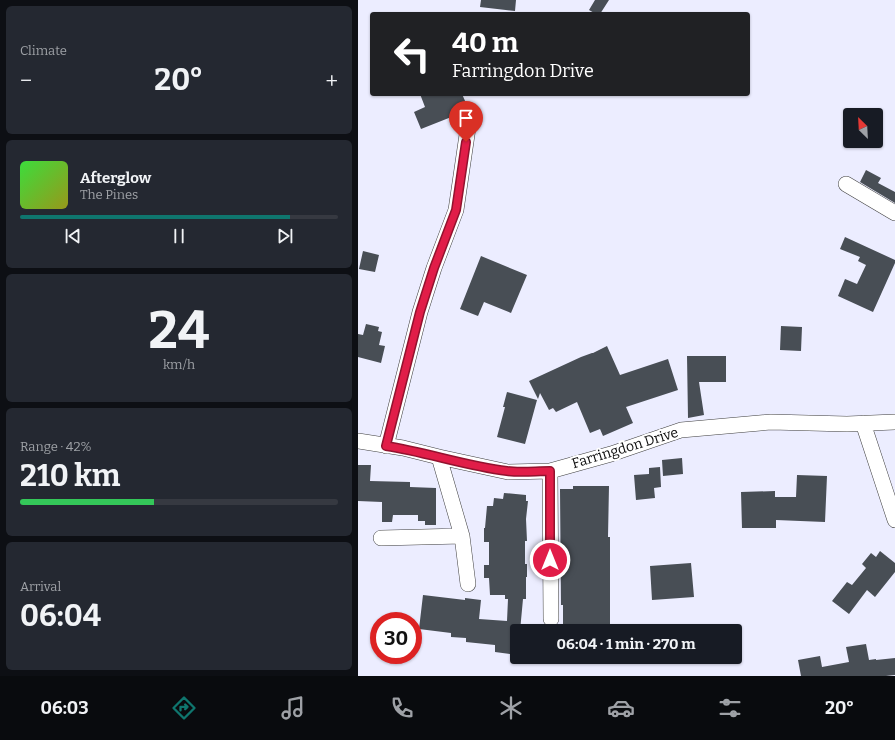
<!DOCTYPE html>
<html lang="en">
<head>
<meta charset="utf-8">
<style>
  body { margin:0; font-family:Bitter,serif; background:#242831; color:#f1f3f6; height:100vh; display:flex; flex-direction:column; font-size:15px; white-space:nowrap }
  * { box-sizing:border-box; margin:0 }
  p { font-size:13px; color:#9ea1a6 }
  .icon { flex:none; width:22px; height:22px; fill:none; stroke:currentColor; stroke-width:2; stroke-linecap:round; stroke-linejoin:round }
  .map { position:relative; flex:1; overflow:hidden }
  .sheet { display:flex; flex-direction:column; gap:6px; padding:6px; background:#0d0f14; width:358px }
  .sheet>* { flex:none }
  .top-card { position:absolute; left:12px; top:12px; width:380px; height:84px; border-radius:4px; box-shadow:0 1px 3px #0004; background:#202124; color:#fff; overflow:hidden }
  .needle { width:26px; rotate:336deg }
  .fabs { position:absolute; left:485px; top:108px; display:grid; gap:8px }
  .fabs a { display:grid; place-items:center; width:40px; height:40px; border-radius:4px; background:#171b24; box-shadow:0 1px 3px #0004; font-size:20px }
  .speed { position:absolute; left:12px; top:612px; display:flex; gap:8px; font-size:20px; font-weight:700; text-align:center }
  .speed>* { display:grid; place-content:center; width:52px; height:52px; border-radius:50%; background:#171b24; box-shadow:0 1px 3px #0004; line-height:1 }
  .speed .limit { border:6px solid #d22; background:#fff; color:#111 }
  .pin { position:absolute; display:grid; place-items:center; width:34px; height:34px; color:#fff; margin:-41px -17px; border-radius:50% 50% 50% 0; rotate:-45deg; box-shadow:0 0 4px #0007 }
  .pin .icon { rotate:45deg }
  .me { position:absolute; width:44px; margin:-22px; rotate:0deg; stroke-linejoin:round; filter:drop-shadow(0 0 3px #0008) }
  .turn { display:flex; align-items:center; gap:14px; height:84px; padding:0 16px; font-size:18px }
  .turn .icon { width:52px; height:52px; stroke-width:2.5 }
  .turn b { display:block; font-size:28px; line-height:34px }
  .big { font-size:30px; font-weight:700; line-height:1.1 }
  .sheet .card { flex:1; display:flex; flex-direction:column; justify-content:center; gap:6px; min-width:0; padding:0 14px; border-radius:6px; background:#242831 }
  .sheet .dial { align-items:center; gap:0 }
  .dial b { font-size:52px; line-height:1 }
  .song { display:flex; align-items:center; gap:12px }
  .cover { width:48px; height:48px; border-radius:6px; background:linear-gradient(135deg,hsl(120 70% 55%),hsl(60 70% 35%)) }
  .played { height:4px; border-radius:2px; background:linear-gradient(90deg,#0f766e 85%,#363941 85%) }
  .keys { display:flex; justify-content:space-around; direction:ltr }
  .heat { display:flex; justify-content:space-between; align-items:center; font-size:22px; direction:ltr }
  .charge { height:6px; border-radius:3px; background:linear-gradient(90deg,#34c759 42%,#363941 0) }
  .trip { position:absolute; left:152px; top:624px; width:232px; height:40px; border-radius:4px; background:#171b24; box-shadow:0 1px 3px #0004; font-weight:700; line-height:40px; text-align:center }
  .tabs { display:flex; height:64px; justify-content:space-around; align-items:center; background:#090b0e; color:#9ea1a6 }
  .tabs .icon { width:28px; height:28px }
  .tabs .selected { color:#0f766e }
  .tabs b { font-size:18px; color:#f1f3f6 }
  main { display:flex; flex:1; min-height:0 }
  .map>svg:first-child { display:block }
  .building { fill:#484e55 }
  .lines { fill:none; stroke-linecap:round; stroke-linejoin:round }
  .minor-casing { stroke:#3f3f3f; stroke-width:16 }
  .minor { stroke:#fff; stroke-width:15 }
  .route-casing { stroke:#92132f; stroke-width:10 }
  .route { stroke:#e11d48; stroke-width:7 }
  .labels { text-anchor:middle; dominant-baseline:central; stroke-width:4; stroke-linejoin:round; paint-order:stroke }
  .street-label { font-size:14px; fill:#0c0c0c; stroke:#fff }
</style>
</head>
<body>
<main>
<section class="sheet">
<div class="card"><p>Climate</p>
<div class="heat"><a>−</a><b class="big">20°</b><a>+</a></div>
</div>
<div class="card">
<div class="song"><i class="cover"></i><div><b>Afterglow</b><p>The Pines</p></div></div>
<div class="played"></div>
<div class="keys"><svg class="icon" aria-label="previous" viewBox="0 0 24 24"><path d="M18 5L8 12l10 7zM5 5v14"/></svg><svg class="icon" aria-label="pause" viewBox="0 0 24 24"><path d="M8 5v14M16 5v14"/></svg><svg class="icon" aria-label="next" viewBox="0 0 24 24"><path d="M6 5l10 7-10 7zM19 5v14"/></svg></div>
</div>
<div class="card dial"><b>24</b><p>km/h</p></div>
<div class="card"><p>Range · 42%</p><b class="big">210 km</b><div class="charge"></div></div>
<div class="card"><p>Arrival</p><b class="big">06:04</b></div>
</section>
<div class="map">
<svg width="537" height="676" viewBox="0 0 537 676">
  <rect width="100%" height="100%" fill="#ecedff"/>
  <!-- building -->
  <path class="building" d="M123,0H158L157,11L122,7Z
    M237,0H251L242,14H238L231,10Z
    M62,94H104L111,110L63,129L56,112L67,107Z
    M508,170L523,178L520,183L537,192V203L502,182Z
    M487,237L537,260V263L515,312L480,296L487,279L499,284L508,265L500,261L502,257L482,249Z
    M5,251L21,255L17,272L1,269Z
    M123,256L169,275L153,313L126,302L120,316L102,309Z
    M8,324L21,327L20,331L24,332L21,345L27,346L23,363L0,357V334L5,335Z
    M423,326L444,327L443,351L422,350Z
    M249,346L262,375L310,359L320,390L268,407L275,423L245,436L242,429L232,433L219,402L198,412L195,408L191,410L182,393L180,399L171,381L223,357L234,353H235Z
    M329,356H368V382H341L346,415L330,418Z
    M149,392L179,400L167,444L139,437L147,407H145Z
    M324,458L325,474L305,476L304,460Z
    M0,465H13L12,481L52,482V487L78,488V525H67V521H60V515H35L34,522H24V502L0,501Z
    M302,467L303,487L296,488L297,498L278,500L276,475L291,474V468Z
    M439,475L469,476L467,522L418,520V528H384L383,492L417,491V497H438Z
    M215,486H251L250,537H252V631H205V605H203L202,489H215Z
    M146,493L168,495V501H170L168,519L169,541H167V564H169V577H168V599H165L162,631H159V655L137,652V645L108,642V638L93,637V633L61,629L65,595L107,600V598L123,600L121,619L149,621L150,599H147V595H132L131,578H126V565H131V542H126V528H127L129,506H135L136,498L145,499Z
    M522,551L537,563V572L517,597L509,590L491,614L474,601L489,582L494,585L508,568L504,564L513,553L518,557Z
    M333,563L336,597L294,600L292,566Z
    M508,644L511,660L518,659V660L537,658V675L528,676H443L440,660L462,656L464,667L491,662L488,647Z"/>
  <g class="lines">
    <!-- minor casing -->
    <g class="minor-casing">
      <path id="minor" d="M488,184L537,213
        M505,423L537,520
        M0,441L45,448L81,457L150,472L192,471L253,454L323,430L413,422L489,424L537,422
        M28,446L62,312L76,268L98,210L110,128
        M81,457L104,536L110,584
        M192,471L193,619
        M23,538L104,536"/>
    </g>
    <!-- minor -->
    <use href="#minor" class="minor"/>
  </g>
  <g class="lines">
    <!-- route casing -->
    <g class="route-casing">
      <path id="route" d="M108,142L98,210L76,268L62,312L28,446C68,452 108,466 149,471C162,473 178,471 192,471V560"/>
    </g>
    <!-- route -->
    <use href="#route" class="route"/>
  </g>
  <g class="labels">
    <!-- street labels -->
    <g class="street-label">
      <text transform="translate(267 448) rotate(-17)">Farringdon Drive</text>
    </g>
  </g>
</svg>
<div class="fabs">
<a><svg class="needle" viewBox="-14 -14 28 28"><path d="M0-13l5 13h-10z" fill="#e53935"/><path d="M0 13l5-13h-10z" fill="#9ea1a6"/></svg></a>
</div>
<div class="speed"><div class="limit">30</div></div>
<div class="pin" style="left:108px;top:142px;background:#d93025"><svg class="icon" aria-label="arrive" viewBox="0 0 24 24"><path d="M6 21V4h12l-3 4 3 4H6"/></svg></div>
<svg class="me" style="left:192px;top:560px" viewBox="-20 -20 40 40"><circle r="17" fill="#e11d48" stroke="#fff" stroke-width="3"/><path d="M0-11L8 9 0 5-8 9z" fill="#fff"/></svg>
<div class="trip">06:04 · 1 min · 270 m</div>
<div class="top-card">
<div class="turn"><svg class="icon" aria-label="left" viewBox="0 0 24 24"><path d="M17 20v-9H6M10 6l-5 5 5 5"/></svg><div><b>40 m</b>Farringdon Drive</div></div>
</div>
</div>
</main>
<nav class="tabs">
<b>06:03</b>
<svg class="icon selected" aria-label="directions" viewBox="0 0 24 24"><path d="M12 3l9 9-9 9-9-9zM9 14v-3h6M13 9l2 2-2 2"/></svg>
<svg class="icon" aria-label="music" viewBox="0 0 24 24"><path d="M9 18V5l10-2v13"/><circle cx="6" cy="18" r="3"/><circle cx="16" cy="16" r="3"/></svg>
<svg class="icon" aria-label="phone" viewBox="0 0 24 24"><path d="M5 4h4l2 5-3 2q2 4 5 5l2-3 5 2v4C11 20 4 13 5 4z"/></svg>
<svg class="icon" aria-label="climate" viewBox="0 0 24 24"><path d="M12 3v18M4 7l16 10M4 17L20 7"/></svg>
<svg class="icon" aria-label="car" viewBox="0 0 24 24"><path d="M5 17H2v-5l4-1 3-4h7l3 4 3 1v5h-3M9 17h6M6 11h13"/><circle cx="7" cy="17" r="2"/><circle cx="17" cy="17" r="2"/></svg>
<svg class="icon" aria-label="filters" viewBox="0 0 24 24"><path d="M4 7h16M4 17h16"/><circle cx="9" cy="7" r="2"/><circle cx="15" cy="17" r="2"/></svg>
<b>20°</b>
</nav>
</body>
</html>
